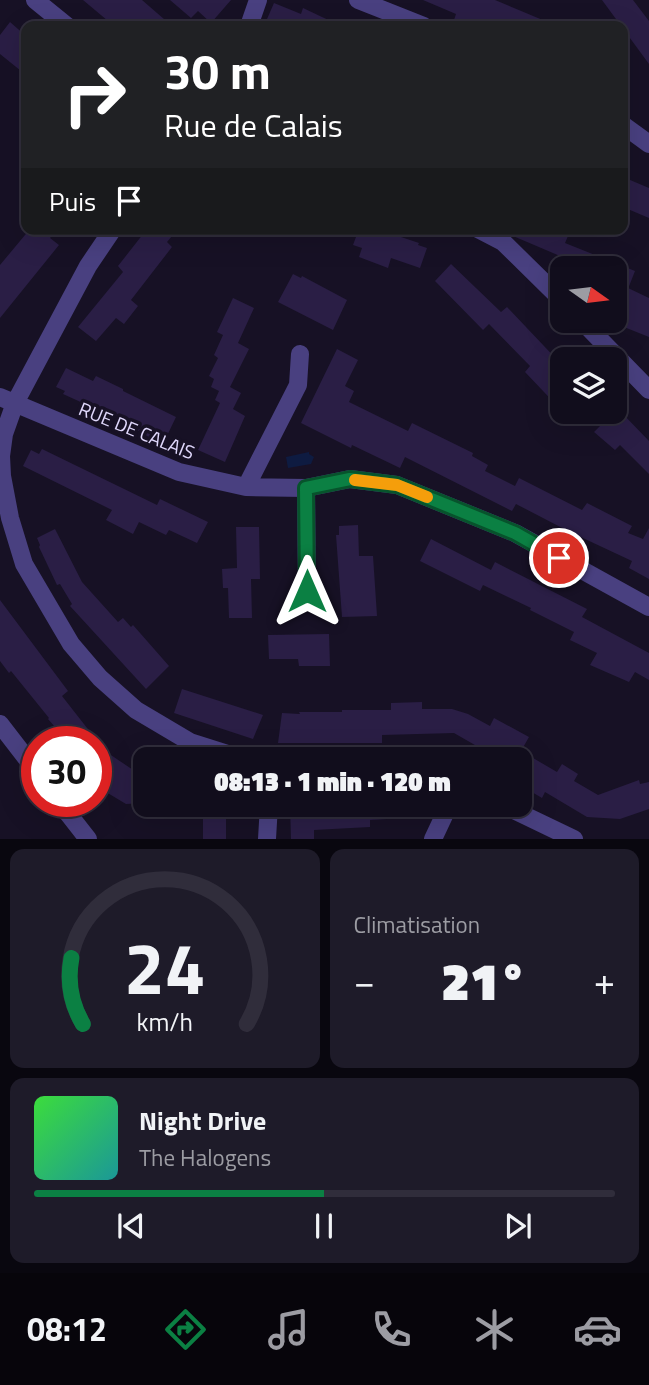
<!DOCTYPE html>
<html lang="fr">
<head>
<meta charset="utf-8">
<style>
  body { margin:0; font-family:"Titillium Web",sans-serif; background:#1e1b29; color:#f1f3f6; height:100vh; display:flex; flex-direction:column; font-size:26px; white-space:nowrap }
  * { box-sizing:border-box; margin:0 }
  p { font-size:23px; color:#9c9ca3 }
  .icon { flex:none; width:38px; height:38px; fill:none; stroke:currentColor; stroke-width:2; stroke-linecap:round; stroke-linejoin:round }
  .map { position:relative; height:839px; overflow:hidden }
  .drawer { display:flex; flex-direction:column; gap:10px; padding:10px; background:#09070f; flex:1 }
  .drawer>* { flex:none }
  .top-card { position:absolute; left:21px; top:21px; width:607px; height:214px; border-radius:14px; box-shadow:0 7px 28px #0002,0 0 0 2px #302d3b; background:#202124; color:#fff; overflow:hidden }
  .needle { width:46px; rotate:104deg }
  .controls { position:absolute; left:550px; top:256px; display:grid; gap:14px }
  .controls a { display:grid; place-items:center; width:77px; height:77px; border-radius:14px; background:#110d1c; box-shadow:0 7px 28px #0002,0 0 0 2px #302d3b; font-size:35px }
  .speed { position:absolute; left:21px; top:726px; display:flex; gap:14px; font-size:35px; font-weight:700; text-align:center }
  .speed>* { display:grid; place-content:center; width:91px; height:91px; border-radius:50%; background:#110d1c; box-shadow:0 7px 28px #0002,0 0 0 2px #302d3b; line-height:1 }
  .speed .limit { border:10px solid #d22; background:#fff; color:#111 }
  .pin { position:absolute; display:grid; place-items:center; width:60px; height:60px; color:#fff; margin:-30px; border:4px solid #fff; border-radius:50%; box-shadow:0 2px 7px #0007 }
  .me { position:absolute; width:77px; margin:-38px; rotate:0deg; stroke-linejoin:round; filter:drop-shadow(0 0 5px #0008) }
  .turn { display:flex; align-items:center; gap:24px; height:147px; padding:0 28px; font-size:32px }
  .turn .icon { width:91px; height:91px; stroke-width:2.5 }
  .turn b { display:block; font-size:49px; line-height:60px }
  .then { display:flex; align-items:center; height:66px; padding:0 28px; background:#0003; gap:14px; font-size:26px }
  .big { font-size:52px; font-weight:800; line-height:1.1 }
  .drawer .widget { flex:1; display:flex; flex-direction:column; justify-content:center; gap:10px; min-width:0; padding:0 24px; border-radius:14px; background:#1e1b29 }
  .drawer .dial { align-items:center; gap:0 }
  .dial svg { height:182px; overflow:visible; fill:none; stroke:#302d3b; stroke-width:7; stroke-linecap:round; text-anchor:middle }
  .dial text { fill:#f1f3f6; stroke:none }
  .song { display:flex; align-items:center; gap:21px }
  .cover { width:84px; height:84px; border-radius:10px; background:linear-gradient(135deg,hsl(120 70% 55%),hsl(180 70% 35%)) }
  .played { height:7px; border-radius:4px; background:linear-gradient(90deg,#0b8043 50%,#302d3b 50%) }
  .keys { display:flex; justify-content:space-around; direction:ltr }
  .heat { display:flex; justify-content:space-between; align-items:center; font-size:38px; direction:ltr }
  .drawer .tiles { flex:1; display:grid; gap:10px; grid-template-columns:1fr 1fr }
  .widget:last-child { grid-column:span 2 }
  .trip { position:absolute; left:133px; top:747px; width:399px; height:70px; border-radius:14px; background:#110d1c; box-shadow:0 7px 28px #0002,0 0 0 2px #302d3b; font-weight:800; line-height:70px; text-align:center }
  .menu { display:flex; height:112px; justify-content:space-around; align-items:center; background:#07050b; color:#9c9ca3 }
  .menu .icon { width:49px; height:49px }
  .menu .selected { color:#0b8043 }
  .menu b { font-size:32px; color:#f1f3f6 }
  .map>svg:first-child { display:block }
  .water { fill:#0e1b41 }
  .building { fill:#2a1e45 }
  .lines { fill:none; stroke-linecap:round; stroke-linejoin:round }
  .street { stroke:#494080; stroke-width:18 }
  .route-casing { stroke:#07532c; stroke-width:18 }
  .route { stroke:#0b8043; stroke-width:12 }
  .slow { stroke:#f59e0b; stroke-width:12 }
  .labels { text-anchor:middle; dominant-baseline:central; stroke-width:7; stroke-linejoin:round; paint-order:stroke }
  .street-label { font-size:19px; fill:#e0d8fc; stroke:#171125 }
</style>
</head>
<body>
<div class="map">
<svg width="649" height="839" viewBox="0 0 649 839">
  <rect width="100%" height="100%" fill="#171125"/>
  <!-- water -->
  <path class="water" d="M309,452V454L314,457L311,464L288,468L286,457Z"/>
  <!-- building -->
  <path class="building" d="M83,0H142L172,26H114Z
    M170,0H231L211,23L198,11L191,18Z
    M423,0H495L557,26H470L454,20L456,14Z
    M602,0H633L649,21V64Z
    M274,3L301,14L303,8L341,26H264Z
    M10,22L26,36V75L0,54V35Z
    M623,177L649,188V218L623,207Z
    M30,229H57L50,238L59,245L0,318V265Z
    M147,229H178L167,242L172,247L131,300L138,306L124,324L116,318L96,341L78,327L123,272L118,266Z
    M359,229H377L419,243L418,245L427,248L420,268L391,258L388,268L359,257L362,248L353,245Z
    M503,229H571L565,243L635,271L626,294L628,288L649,298V337L614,323V268H555L561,252L560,256L513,236Z
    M451,264L501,312L507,307L562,365V411L525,372L530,366L489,324L483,330L435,281Z
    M293,274L301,278L302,276L347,300L333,330L278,302Z
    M233,298L254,308L238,343L249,349L230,387L241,393L233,409L245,416L225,462L198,450L220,403L215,400L219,391L211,387L214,379L209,376L218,358L214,355L223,335L217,332Z
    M337,349L358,360L345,386L354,391L349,402L408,431L412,423L473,453L472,456L488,465L485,471L515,486L519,478L582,510L587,503L632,526L628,533L643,539L649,528V579L629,568L632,561L570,532L516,504L512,511L405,457L400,468L352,445L351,448L301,423Z
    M66,368L93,381L96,376L123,389V391L176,417L164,442L156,438L154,440L118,419L63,394L65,391L56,387Z
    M584,411H620L649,441V474L620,445L615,450L594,432L601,425Z
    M42,449L157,505L160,499L208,522L197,543L169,530L166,535L139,522L133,534L106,520L112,510L23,466L31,450L39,454Z
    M358,525L359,556H373L377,616L342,617L336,535H339V526Z
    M236,527H259L260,579H251L252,618H229L228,588H223L222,569L237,568Z
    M55,529L82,582L118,622L123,618L131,627L133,625L169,666L146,689L70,606L72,604L60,584L57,585L39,547L40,545L37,538Z
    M431,539L491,570L495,562L587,609L582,617L649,653V680L635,672L629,682L590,665L597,653L570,640L574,632L530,610L531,608L483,585L480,591L420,561Z
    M0,600L68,691L62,696L98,742H68L48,719L49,718L11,671L9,673L0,661Z
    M329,634L330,666H299L298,659H269L268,635Z
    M182,689L263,715L253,739L174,713Z
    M422,702V709H452L468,714L490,726L494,718L529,737L521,751L557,772L562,764L578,774L574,781L598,795L639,780L640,784L649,782V809L620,819L587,817L545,792L542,798L520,785V753L516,760H501L454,733L382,735V743H278L282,713L300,714L299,712H342V710H391V703Z
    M96,745L145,778V803L126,804L96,786Z
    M203,805H226V839H203Z
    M290,805H404V818L370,820V827L314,830V839H291Z"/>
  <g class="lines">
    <!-- street -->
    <path class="street" d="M35,0L67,26
      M358,0L424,26
      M249,26L258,0
      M623,125L649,144
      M113,229L88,266L15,403L4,434L1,456L2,476L10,518L24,564L71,644L100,678L136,710L190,742L231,755L255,760
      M478,229L503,242L562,300
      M581,320L649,390
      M0,397L179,472L246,487L306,488L350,479L397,485L515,533L649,607
      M246,487L298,385L300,354
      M306,488L307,591
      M0,724L37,772
      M59,802L88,839
      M503,805L574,839
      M267,839L269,805
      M433,839L449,805"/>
  </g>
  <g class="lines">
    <!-- route casing -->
    <g class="route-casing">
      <path id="route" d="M307,591L306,488L350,479L397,485L515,533L559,558"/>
    </g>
    <!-- route -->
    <use href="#route" class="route"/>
    <!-- slow -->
    <path class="slow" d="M355,480L397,485L427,497"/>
  </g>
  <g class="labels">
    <!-- street labels -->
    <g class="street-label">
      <text transform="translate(137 430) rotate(22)">RUE DE CALAIS</text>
    </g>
  </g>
</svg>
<div class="controls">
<a><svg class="needle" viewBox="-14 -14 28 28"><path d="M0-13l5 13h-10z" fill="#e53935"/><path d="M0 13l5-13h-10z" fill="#9c9ca3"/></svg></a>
<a><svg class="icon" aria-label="layers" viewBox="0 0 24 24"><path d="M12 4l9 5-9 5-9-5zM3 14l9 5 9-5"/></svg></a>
</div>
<div class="speed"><div class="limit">30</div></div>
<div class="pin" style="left:559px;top:558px;background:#d93025"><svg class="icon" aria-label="arrive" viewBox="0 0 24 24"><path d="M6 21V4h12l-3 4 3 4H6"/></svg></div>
<svg class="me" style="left:307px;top:591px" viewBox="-20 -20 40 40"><path d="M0-17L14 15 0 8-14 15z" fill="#0b8043" stroke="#fff" stroke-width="4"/></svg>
<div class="trip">08:13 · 1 min · 120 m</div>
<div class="top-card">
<div class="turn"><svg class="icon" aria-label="right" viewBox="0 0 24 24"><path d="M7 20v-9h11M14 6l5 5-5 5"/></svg><div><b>30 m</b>Rue de Calais</div></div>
<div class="then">Puis<svg class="icon" aria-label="arrive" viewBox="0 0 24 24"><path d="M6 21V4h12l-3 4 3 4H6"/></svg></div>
</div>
</div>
<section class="drawer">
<div class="tiles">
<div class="widget dial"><svg viewBox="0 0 100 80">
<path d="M14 69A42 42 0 1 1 86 69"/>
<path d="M14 69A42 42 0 0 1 9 40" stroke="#0b8043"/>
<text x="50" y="56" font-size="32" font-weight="700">24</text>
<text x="50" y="72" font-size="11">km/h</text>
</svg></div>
<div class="widget"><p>Climatisation</p>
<div class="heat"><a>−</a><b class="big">21°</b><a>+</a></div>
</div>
<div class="widget">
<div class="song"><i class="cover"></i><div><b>Night Drive</b><p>The Halogens</p></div></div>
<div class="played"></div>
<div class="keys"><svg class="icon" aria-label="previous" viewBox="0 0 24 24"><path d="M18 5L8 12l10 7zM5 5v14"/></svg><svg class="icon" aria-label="pause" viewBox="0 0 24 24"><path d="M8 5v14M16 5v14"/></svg><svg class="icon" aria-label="next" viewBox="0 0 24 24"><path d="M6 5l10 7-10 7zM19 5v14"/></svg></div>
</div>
</div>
</section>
<nav class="menu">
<b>08:12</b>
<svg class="icon selected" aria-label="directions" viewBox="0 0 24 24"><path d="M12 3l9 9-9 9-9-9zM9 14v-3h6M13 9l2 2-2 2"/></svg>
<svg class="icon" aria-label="music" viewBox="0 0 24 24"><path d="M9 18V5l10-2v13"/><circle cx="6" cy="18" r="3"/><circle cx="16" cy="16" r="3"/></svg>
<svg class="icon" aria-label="phone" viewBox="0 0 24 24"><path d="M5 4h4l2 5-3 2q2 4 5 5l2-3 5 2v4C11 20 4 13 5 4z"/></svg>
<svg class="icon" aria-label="climate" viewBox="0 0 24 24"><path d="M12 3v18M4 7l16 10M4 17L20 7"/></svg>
<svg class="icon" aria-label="car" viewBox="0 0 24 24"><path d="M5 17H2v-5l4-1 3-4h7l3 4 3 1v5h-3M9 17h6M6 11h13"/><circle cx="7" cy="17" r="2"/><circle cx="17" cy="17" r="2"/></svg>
</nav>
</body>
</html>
